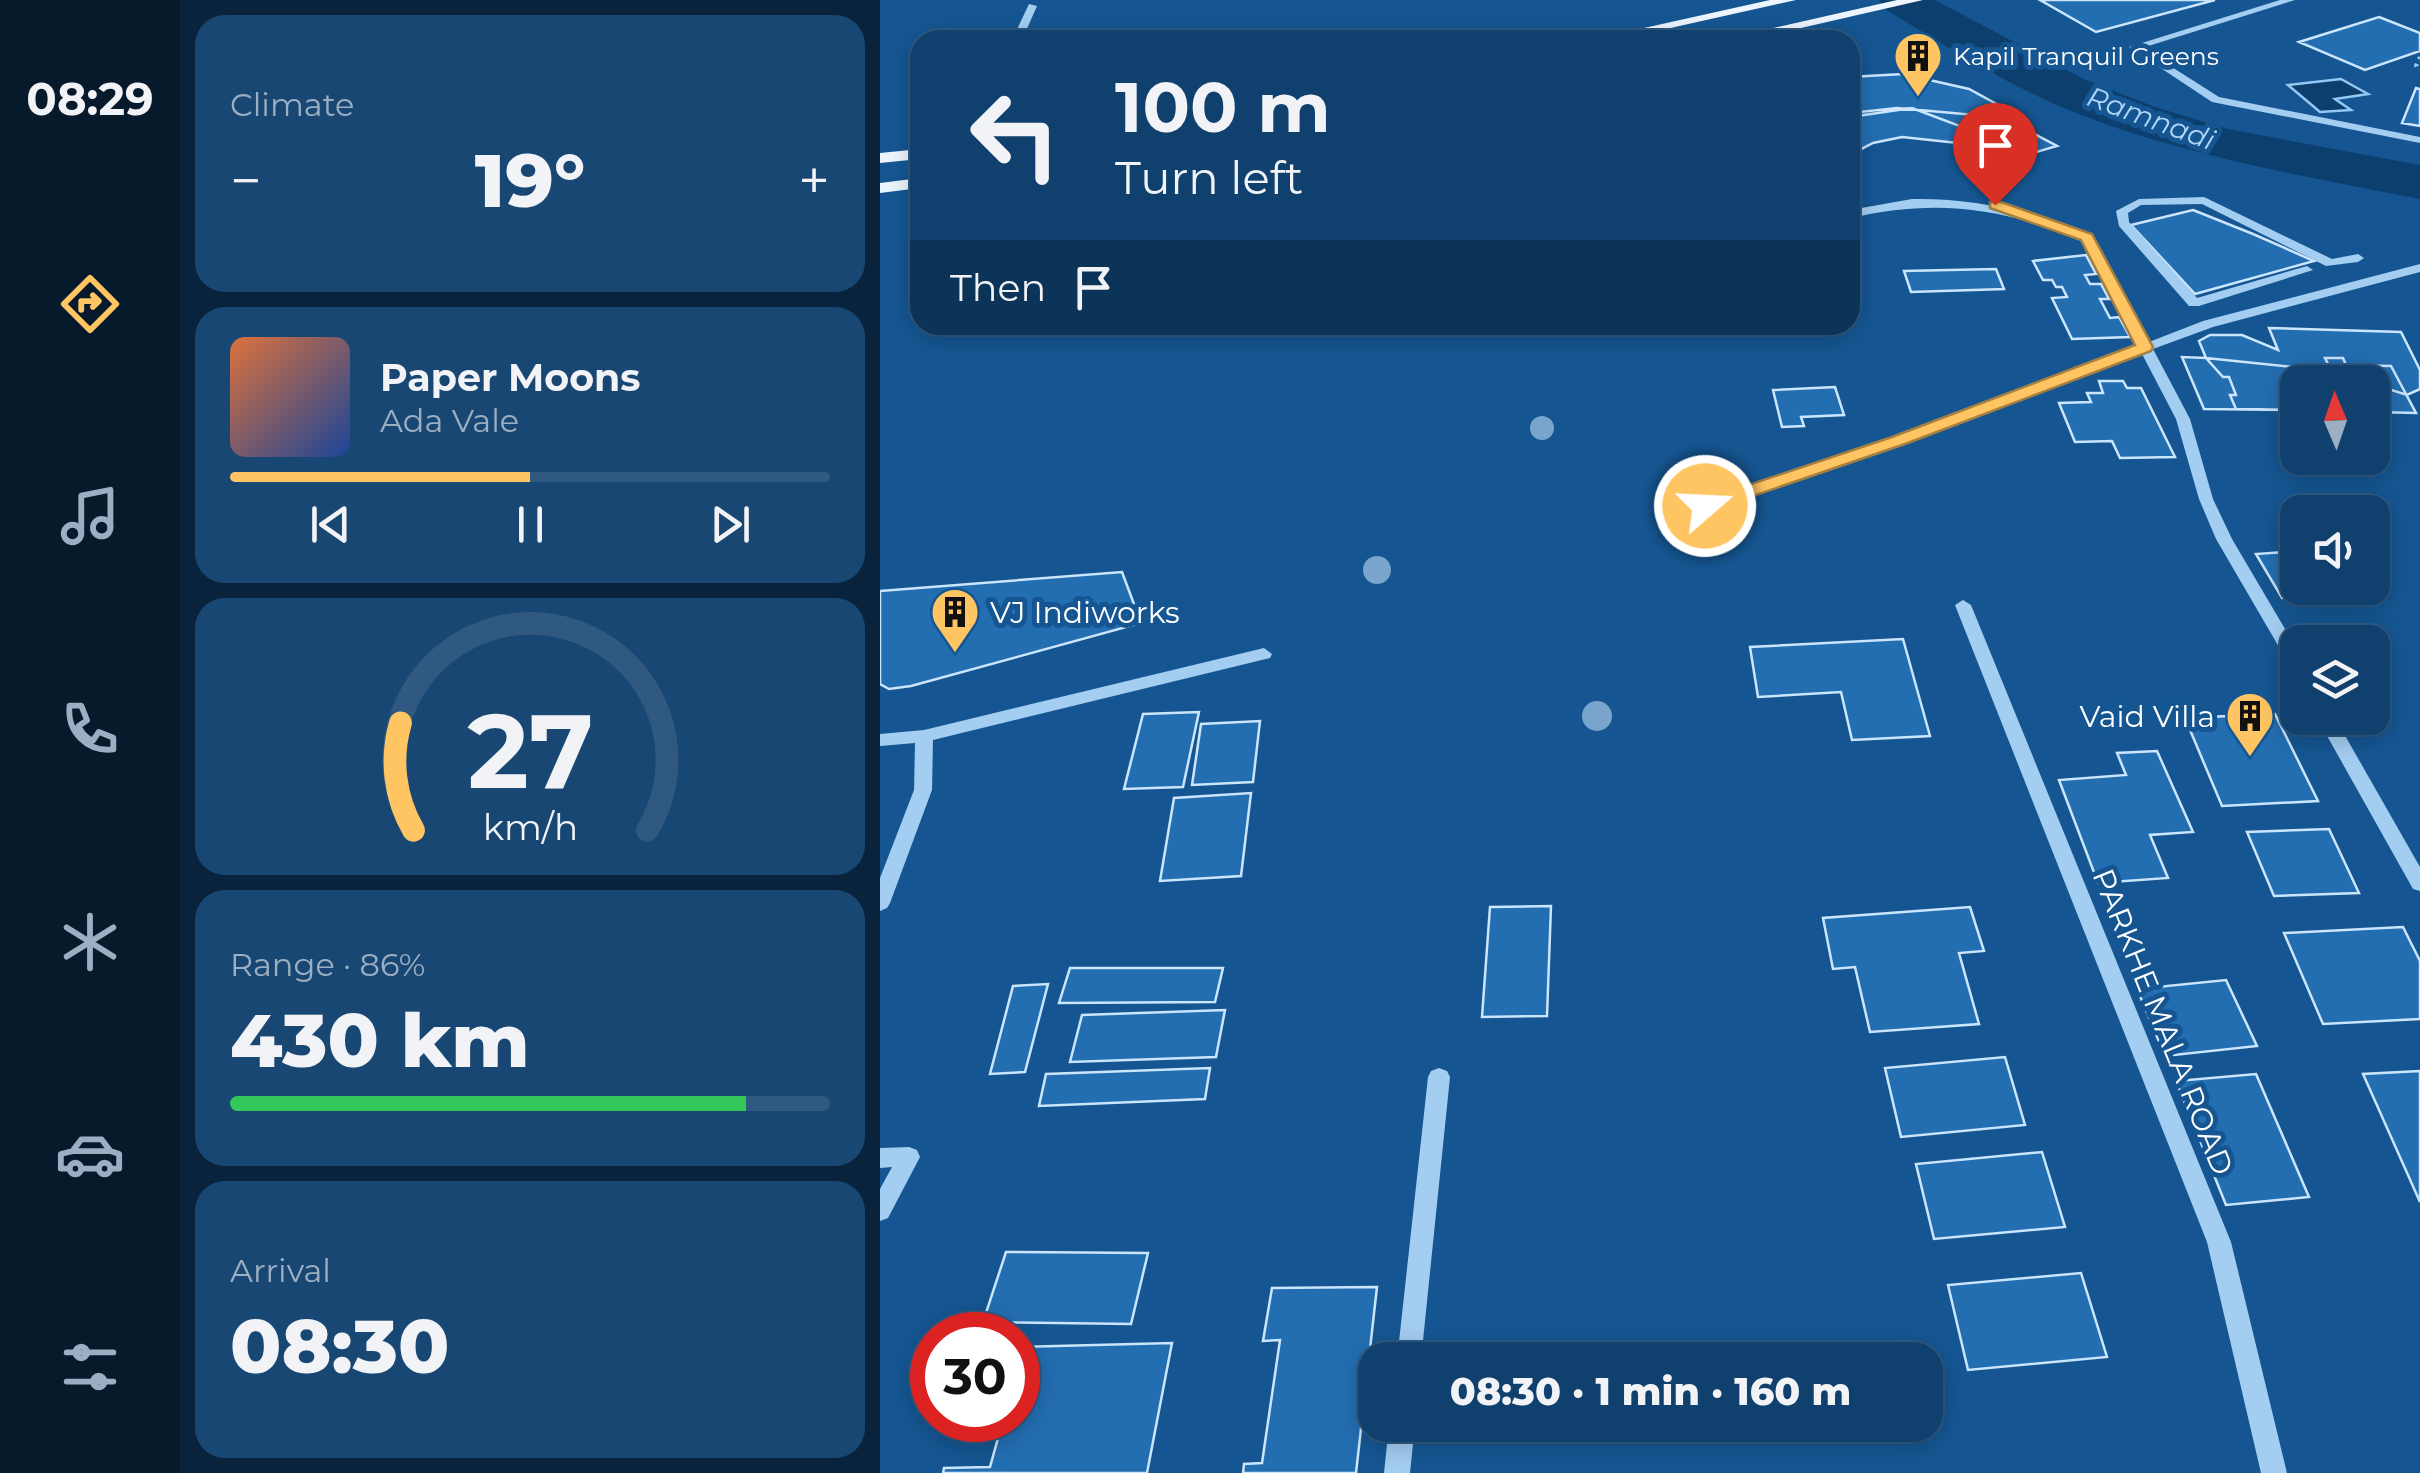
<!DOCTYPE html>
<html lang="en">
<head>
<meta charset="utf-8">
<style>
  body { margin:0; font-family:Montserrat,sans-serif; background:#194773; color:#f1f3f6; height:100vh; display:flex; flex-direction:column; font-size:38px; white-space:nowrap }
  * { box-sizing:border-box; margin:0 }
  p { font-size:32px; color:#9cafc2 }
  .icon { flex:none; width:55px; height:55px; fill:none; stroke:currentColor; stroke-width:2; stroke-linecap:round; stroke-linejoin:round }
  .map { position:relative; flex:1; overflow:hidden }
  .panel { display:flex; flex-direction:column; gap:15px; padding:15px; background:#09233c; width:700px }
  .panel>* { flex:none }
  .banner { position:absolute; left:30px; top:30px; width:950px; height:305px; border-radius:30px; box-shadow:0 5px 25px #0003,0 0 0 2px #305981; background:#10406e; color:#f1f3f6; overflow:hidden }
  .needle { width:65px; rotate:358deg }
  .buttons { position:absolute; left:1400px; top:365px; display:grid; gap:20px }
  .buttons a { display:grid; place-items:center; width:110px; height:110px; border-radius:20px; background:#10406e; box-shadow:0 5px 25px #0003,0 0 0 2px #305981; font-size:50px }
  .speed { position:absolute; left:30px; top:1312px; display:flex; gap:20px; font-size:50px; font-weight:700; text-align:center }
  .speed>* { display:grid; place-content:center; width:130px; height:130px; border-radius:50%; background:#10406e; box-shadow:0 5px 25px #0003,0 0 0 2px #305981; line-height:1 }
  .speed .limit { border:15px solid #d22; background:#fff; color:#111 }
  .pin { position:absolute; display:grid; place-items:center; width:85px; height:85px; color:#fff; margin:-102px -42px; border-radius:50% 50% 50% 0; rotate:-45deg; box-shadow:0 0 10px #0007 }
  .pin .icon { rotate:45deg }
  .me { position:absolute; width:110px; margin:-55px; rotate:71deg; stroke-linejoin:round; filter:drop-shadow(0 0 8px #0008) }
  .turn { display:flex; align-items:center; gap:35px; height:210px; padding:0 40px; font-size:45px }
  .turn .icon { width:130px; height:130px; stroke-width:2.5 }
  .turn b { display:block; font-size:70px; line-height:85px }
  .then { display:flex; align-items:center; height:95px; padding:0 40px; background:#0003; gap:20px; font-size:38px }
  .big { font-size:75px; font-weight:800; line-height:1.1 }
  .panel .tile { flex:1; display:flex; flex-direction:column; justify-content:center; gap:15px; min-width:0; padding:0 35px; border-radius:30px; background:#194773 }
  .panel .dial { align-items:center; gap:0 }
  .dial svg { height:260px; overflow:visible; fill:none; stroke:#305981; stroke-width:7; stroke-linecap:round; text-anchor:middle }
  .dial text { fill:#f1f3f6; stroke:none }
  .song { display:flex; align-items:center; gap:30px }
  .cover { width:120px; height:120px; border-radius:15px; background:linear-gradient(135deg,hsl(20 70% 55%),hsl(220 70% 35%)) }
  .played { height:10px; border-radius:5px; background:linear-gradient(90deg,#ffc563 50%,#305981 50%) }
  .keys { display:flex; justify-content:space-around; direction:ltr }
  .heat { display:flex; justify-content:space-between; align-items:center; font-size:55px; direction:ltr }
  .charge { height:15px; border-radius:8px; background:linear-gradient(90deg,#34c759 86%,#305981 0) }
  .trip { position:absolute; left:478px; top:1342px; width:585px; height:100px; border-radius:30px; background:#10406e; box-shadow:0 5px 25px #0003,0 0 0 2px #305981; font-weight:800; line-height:100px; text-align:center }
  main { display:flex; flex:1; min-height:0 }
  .tabs { display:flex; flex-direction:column; width:180px; justify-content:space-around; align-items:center; background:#061a2c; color:#9cafc2 }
  .tabs .icon { width:70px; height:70px }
  .tabs .on { color:#ffc563 }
  .tabs b { font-size:45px; color:#f1f3f6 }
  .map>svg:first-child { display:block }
  .water { fill:#0d3f6e; stroke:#95c9f4; stroke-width:2.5 }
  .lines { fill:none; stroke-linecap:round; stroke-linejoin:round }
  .river { fill:#0d3f6e; fill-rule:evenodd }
  .building { fill:#236eb1; stroke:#cae5fc; stroke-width:2.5 }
  .path { stroke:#a3cdf1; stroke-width:4; stroke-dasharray:2.5 5; stroke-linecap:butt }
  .minor { fill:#a3cdf1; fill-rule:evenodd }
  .major { fill:#edf5ff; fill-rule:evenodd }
  .tree { fill:#79a5cc }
  .route { fill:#ffc563; stroke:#a68040; stroke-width:2.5 }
  .labels { text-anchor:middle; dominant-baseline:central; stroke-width:10; stroke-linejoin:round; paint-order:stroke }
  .far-poi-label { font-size:25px; fill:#fff; stroke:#155692; text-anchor:start }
  .far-water-label { font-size:28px; font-style:italic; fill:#afd6f8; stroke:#155692 }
  .poi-label { font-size:30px; fill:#fff; stroke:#155692; text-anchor:start }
  .street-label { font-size:30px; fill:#fff; stroke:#155692 }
</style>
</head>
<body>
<main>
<nav class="tabs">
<b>08:29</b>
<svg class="icon on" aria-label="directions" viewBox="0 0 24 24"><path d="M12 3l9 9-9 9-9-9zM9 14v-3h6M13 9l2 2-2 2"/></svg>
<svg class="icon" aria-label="music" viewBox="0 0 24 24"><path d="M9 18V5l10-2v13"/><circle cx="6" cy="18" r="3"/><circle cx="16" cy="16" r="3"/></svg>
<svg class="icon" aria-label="phone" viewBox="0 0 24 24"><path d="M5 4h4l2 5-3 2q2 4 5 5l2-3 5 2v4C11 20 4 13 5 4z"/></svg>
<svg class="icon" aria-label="climate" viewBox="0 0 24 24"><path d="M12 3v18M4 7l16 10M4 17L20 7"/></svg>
<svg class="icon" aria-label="car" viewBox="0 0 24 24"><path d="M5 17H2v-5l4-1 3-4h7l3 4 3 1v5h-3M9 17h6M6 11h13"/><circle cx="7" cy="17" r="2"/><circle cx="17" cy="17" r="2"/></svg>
<svg class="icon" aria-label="filters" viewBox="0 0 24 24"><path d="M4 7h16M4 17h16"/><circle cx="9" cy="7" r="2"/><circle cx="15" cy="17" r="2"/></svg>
</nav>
<section class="panel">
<div class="tile"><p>Climate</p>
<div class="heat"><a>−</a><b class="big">19°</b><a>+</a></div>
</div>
<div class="tile">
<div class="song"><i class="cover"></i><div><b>Paper Moons</b><p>Ada Vale</p></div></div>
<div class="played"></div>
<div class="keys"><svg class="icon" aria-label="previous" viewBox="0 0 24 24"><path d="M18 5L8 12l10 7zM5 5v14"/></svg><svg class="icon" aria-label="pause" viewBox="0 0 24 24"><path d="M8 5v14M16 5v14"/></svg><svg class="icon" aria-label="next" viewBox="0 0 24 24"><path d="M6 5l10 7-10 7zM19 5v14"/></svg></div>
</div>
<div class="tile dial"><svg viewBox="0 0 100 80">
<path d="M14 69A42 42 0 1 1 86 69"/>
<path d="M14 69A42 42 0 0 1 10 36" stroke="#ffc563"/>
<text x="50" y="56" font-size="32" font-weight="700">27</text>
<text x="50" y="72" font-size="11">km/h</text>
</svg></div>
<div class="tile"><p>Range · 86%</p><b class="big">430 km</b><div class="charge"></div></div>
<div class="tile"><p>Arrival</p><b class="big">08:30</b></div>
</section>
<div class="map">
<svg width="1540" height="1473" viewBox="0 0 1540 1473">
  <rect width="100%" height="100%" fill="#155692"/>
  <!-- water -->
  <path class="water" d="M1461,79L1488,94L1455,99L1471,110L1440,112L1408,85Z"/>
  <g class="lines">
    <!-- river -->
    <path class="river" d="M999,0H1055L1206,80L1275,107L1348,129L1540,165V199C1415,174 1290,154 1172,103C1114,77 1060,42 1006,10Z"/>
  </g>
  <!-- building -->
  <path class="building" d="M1160,0H1335L1216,32Z
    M1499,17L1540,33V51L1485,70L1419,42Z
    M1023,74L1089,89L1133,113L1082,127L1032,108L970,117V77Z
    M1536,88L1540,89V126L1522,123Z
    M1017,108L1106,116L1145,129L1177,146L1122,162L1087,144L1022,137L993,143L970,155V113Z
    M1313,210L1373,234L1434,261L1315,294L1251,225Z
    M1206,255L1216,274L1205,275L1210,284H1221L1229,299H1220L1230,318L1239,317L1250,337L1192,339L1172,298L1187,297L1182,287H1176L1172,280H1163L1153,261Z
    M1116,269L1124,289L1031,292L1024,271Z
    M1389,328L1521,332L1540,370V389L1527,395L1502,387L1492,391V382H1418L1417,410L1324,409L1302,357L1326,358L1319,341L1330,335H1362L1398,350Z
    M1326,358L1413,367L1419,382H1445H1418V410L1356,409L1350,395H1356L1349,377H1343Z
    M1445,358H1463L1466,365L1511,366L1536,413L1492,412V382H1457Z
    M1219,381H1243L1247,388H1261L1295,457L1240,458L1232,441L1195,442L1179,403L1211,402L1207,393H1223Z
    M955,387L964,415L921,417L924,426L902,427L893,390Z
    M1418,551V588H1471L1475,592L1402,598L1376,554Z
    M242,572L261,623L31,686L9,689L0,684V591Z
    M1023,639L1050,736L972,740L961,692L878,697L870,647Z
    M319,712L303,787L244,789L263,714Z
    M1395,714L1438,801L1342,806L1305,718Z
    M380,721L373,782L312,785L321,724Z
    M1277,751L1313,832L1270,835L1288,878L1218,883L1179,780L1246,775L1237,753Z
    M371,793L361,876L280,881L294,798Z
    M1449,829L1479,893L1394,896L1367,832Z
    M671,906L667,1016L602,1017L610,907Z
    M1090,907L1104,951L1079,953L1099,1024L990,1032L975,967L953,969L943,918Z
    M1523,927L1540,961V1019L1443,1024L1404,933Z
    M190,968H343L335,1002L179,1003Z
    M1346,980L1377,1046L1285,1056L1257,989Z
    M168,984L145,1072L110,1074L133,986Z
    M345,1010L336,1057L190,1062L202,1015Z
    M1125,1057L1145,1125L1021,1137L1005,1068Z
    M330,1068L325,1099L159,1106L166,1074Z
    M1540,1071V1202L1483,1074Z
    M1376,1074L1429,1197L1346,1205L1296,1081Z
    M1162,1152L1185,1227L1054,1239L1036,1164Z
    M126,1252L268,1253L251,1324L103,1322Z
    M1201,1273L1227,1357L1088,1370L1068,1285Z
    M497,1287L476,1473H363L364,1464L382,1463L400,1340L383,1341L392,1288Z
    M292,1343L267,1473H63L64,1468L110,1467L123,1420H138V1347Z"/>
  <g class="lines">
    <!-- path -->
    <path class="path" d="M1540,57L1536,66L1540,69"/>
    <!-- minor -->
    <path class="minor" d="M1400,0H1415L1262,48L1339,97L1540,137V143L1332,102L1249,47Z
      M149,4L157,6L142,40H132Z
      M1324,197L1452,259L1478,254L1484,258L1478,262L1446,266L1322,204L1261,205L1248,213L1249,222L1317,298L1427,266L1433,270L1319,306H1309L1239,226L1236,211L1259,199Z
      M1032,199C1096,198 1152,212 1211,234L1269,342L1323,321L1540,264V272L1333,327L1273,349L1310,419L1333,499L1352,539L1418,651V672L1410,666L1336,539L1319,499L1296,419L1262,354L1024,444L830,509H820L818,506L820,503L1014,438L1258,346L1202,239C1120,208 1057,198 970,218V210Z
      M1083,600L1091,605L1351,1242L1407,1473H1381L1327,1242L1075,605Z
      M384,648L392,654L390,658L53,740L52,790L10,903L7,908L0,911V878L34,790L35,743L0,746V734L44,730Z
      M1437,718H1455L1540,867V891L1533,889Z
      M559,1068L567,1071L570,1077L541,1360H517L548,1077L551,1071Z
      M29,1147L37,1150L40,1157L8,1218L0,1221V1189L12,1167L0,1168V1148Z
      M509,1425H535L530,1473H504Z"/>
    <!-- major -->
    <path class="major" d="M890,0H916L737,40H710Z
      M1017,0H1043L868,40H841Z
      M40,149V159L0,163V153Z
      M40,178V188L0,193V183Z"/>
  </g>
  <!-- trees -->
  <g class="tree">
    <circle cx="662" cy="428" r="12"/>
    <circle cx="497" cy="570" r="14"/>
    <circle cx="717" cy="716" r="15"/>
  </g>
  <!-- route -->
  <path class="route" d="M1110,202H1121L1212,234L1273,347L1271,351L1025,444L832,510H818V502L1012,437L1255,345L1201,240L1110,208Z"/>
  <!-- icons -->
  <defs>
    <g id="building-pin" transform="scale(2.5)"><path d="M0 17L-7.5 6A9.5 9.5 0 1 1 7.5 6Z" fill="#ffc563" stroke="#155692"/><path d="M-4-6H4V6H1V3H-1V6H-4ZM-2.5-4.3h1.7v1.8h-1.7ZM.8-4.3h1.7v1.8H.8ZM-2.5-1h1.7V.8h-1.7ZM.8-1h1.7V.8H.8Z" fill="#111"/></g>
  </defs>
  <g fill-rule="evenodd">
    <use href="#building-pin" x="1038" y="56"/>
    <use href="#building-pin" x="75" y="612"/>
    <use href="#building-pin" x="1370" y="716"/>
  </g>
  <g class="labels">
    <!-- far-poi labels -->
    <g class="far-poi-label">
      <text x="1073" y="56">Kapil Tranquil Greens</text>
    </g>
    <!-- far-water labels -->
    <g class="far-water-label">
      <text transform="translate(1271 118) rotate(20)">Ramnadi</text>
    </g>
    <!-- poi labels -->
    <g class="poi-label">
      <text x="110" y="612">VJ Indiworks</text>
      <text x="1335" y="716" text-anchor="end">Vaid Villa</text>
    </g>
    <!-- street labels -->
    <g class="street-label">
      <text transform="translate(1283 1022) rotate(68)">PARKHE MALA ROAD</text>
    </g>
  </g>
</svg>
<div class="buttons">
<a><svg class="needle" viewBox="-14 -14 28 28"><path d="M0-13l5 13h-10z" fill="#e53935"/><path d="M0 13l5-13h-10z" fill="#9cafc2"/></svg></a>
<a><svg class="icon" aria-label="sound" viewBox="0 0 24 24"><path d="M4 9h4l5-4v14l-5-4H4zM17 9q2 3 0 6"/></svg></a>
<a><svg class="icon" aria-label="layers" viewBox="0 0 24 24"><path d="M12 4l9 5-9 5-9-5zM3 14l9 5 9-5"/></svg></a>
</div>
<div class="speed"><div class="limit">30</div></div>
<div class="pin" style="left:1115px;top:205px;background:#d93025"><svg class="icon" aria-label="arrive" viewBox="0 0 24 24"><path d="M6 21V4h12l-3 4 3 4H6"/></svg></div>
<svg class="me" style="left:825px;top:506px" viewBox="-20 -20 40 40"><circle r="17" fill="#ffc563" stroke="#fff" stroke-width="3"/><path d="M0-11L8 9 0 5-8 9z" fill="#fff"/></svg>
<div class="trip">08:30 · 1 min · 160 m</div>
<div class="banner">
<div class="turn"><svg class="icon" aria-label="left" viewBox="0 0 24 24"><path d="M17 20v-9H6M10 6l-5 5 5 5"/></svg><div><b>100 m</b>Turn left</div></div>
<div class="then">Then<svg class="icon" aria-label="arrive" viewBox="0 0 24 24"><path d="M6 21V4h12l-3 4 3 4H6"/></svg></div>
</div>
</div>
</main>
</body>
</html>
